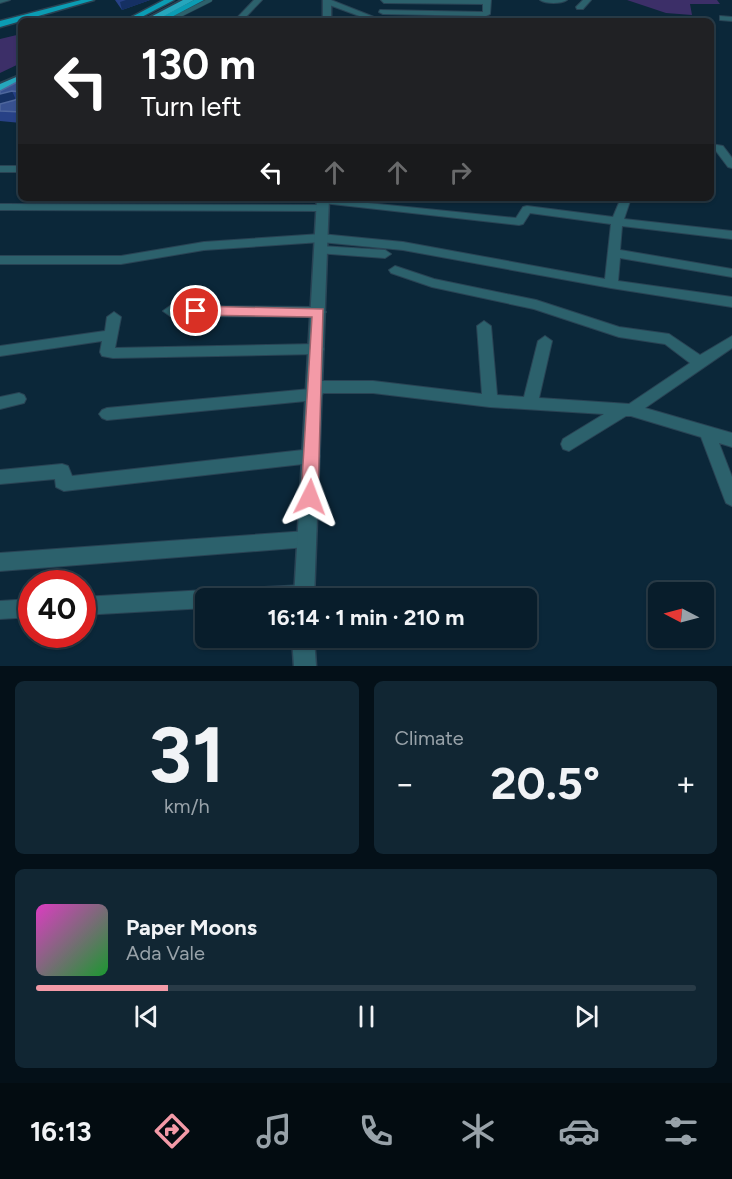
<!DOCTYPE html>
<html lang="en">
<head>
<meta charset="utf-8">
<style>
  body { margin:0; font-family:Figtree,sans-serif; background:#112633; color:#f1f3f6; height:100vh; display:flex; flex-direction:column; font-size:22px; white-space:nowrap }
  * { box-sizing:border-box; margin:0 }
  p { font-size:20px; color:#98a2a9 }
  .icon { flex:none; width:33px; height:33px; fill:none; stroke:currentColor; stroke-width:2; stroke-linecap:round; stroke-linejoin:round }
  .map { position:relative; height:666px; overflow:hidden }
  .drawer { display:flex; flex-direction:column; gap:15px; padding:15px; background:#041018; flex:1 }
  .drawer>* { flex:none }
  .top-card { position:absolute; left:18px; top:18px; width:696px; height:183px; border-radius:9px; box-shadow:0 2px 4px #0004,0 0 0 2px #293b47; background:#202124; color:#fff; overflow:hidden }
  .needle { width:39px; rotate:276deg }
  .buttons { position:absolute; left:648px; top:582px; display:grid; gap:12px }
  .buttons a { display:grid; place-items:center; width:66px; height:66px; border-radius:9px; background:#081d2b; box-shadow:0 2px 4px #0004,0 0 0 2px #293b47; font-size:30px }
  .speed { position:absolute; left:18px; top:570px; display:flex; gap:12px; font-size:30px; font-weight:700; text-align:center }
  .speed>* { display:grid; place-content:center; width:78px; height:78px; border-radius:50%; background:#081d2b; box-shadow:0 2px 4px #0004,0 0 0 2px #293b47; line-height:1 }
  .speed .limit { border:9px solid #d22; background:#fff; color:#111 }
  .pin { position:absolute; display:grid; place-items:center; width:51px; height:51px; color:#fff; margin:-26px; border:3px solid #fff; border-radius:50%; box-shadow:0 2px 6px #0007 }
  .me { position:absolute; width:66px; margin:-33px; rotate:3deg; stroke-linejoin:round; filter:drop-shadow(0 0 4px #0008) }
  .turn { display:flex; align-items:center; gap:21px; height:126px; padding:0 24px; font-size:27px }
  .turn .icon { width:78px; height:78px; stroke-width:2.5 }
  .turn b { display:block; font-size:42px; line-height:51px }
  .lanes { display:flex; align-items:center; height:57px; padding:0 24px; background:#0003; justify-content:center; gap:30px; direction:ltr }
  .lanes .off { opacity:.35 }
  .big { font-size:45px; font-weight:700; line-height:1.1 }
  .drawer .card { flex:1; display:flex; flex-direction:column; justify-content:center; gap:9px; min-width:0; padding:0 21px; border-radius:9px; background:#112633 }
  .drawer .dial { align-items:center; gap:0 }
  .dial b { font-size:78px; line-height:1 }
  .song { display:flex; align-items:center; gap:18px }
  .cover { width:72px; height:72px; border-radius:9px; background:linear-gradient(135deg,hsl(310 70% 55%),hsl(130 70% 35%)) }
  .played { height:6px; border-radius:3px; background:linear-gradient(90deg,#f39aa7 20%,#293b47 20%) }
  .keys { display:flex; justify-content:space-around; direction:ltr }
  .heat { display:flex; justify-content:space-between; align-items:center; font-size:33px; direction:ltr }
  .drawer .tiles { flex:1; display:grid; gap:15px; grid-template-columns:1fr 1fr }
  .card:last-child { grid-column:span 2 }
  .trip { position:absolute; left:195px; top:588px; width:342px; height:60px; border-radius:9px; background:#081d2b; box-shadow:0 2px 4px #0004,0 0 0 2px #293b47; font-weight:700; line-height:60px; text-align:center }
  .tab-bar { display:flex; height:96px; justify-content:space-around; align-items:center; background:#030c11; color:#98a2a9 }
  .tab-bar .icon { width:42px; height:42px }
  .tab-bar .active { color:#f39aa7 }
  .tab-bar b { font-size:27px; color:#f1f3f6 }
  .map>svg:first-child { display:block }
  .green { fill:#3c2f68 }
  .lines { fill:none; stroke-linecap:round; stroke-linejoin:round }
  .service-casing { stroke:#294354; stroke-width:5 }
  .minor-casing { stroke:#294354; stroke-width:2 }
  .tertiary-casing { stroke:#294354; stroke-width:3 }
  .primary-casing { stroke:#294354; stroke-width:3 }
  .trunk-casing { stroke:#294354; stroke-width:4 }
  .service { stroke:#2c616c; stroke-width:4 }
  .minor { fill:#2c616c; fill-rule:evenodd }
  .tertiary { fill:#2c616c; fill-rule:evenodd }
  .primary { fill:#0b9cb3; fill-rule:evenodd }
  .trunk { fill:#26a6bc; fill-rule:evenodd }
  .wall { fill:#274186 }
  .shaded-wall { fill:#153063 }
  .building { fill:#385190; stroke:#4e669c; stroke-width:1.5 }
  .route { fill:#f39aa7; stroke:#9e646d; stroke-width:1.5 }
</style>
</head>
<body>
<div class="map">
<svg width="732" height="666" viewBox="0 0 732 666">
  <rect width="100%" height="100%" fill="#0b2739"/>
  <!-- green -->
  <path class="green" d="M627,0H717L720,4H690L692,15L666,13Z
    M21,34V63L0,73V39Z"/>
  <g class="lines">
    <!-- service casing -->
    <g class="service-casing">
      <path id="service" d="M168,21L210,0"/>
    </g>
    <!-- minor casing -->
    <g class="minor-casing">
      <path id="minor" d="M0,0H10L0,3Z
        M254,0H262L242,21H234Z
        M324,0H331L384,21H373L324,3Z
        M381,0H491L490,14L486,16L383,14L379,12L380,10L483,12V4L384,3Z
        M540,0H567C561,4 546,4 540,0Z
        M583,0H591L583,9H577L576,7Z
        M720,16L732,17V21L720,20Z
        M711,144L723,146L732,158V168L728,167L716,151L711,150Z
        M0,166H21V172H0Z
        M319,198L516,218L523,207L527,206L613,217L621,198H631L624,219L732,231V239L622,226L620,250L732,269V277L620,258L618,281L732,297V307L611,288L403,250L321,242L204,250L121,264H0V256H121L204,242L321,234L403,242L605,279L611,224L530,213L523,224L519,225L323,203L319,202Z
        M0,204L322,205L328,208L322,211L0,210Z
        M321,246L385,250L391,254L385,258L317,253L315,250Z
        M395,266L434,279L536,300L619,327L669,334L700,355L732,336V348L645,408L732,433V447L719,443L732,477V506L726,503L724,498L701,437L631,416H626L569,451L563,449L561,444L563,439L604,414L490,407L373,393H323L321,398L316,400L107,420L102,418L99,414L102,410L107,408L310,389L311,383L316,381H373L482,394L477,326L484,321L491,326L497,395L524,397L538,341L545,336L552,341L539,398L629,404L690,363L665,344L619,337L534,309L432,287L391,273L389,270Z
        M170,306L319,307L326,312L319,317L170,316L163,311Z
        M114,312L121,317L115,348L317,344L322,345L324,349L322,353L317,354L113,358L102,356L100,352L102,341L0,356V346L105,331L107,317Z
        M19,393L24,395L26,399L24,403L0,409V397Z
        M312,449L318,451L320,456L318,461L312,463L64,491L56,487L55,479L0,484V470L62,464L68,466L72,476Z
        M307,531L313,533L316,539L313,545L307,547L0,571V553Z
        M304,585L311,587L313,594L311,598H206V608L82,615V597L206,590L214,595L215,591L222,589Z
        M32,599V617L0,619V601Z"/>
    </g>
    <!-- tertiary casing -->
    <g class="tertiary-casing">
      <path id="tertiary" d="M323,0H331V21H323Z
        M317,198H329L314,598H294Z
        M292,638H314L316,666H294Z"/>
    </g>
    <!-- primary casing -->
    <g class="primary-casing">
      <path id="primary" d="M81,0H94L0,27V21Z
        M164,0H174L134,21H124Z
        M194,0H204L164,21H154Z"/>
    </g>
    <!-- trunk casing -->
    <g class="trunk-casing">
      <path id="trunk" d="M183,0H194L155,21H143Z
        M21,75V82L0,91V84Z"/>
    </g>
    <!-- service -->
    <use href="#service" class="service"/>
    <!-- minor -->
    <use href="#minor" class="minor"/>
    <!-- tertiary -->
    <use href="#tertiary" class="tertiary"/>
    <!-- primary -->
    <use href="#primary" class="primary"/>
    <!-- trunk -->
    <use href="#trunk" class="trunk"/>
  </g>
  <!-- wall -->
  <path class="wall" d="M115,0H150L122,10Z
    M21,80V123L0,121V91Z"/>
  <!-- shaded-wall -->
  <path class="shaded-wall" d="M126,0H150L122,10L120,2Z
    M12,91L17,102L0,107V94Z"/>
  <!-- building -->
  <path class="building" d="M21,80V112L0,111V104L15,100L20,96V92L12,91L0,94V91Z"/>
  <!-- route -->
  <path class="route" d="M196,306L323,309L318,497L316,502L310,505L304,502L301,497L312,317L196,315L190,311Z"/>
</svg>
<div class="buttons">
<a><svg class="needle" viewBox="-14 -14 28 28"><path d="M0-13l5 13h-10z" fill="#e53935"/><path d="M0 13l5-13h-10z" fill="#98a2a9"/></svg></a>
</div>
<div class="speed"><div class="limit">40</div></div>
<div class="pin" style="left:196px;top:311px;background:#d93025"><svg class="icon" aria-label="arrive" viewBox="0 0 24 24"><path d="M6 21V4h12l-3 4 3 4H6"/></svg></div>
<svg class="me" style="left:310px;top:497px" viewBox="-20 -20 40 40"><path d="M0-17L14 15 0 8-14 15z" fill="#f39aa7" stroke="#fff" stroke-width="4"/></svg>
<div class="trip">16:14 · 1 min · 210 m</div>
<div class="top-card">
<div class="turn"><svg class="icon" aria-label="left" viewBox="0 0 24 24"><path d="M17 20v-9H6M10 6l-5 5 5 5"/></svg><div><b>130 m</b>Turn left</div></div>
<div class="lanes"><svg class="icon" aria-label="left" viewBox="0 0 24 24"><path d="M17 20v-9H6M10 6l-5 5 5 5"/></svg><svg class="icon off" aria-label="ahead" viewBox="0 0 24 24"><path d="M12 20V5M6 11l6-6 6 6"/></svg><svg class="icon off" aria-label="ahead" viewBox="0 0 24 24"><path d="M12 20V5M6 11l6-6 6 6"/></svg><svg class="icon off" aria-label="right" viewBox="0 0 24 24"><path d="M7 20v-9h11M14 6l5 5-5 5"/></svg></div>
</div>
</div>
<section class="drawer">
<div class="tiles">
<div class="card dial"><b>31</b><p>km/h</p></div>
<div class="card"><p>Climate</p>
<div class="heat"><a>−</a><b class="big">20.5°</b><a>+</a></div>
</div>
<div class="card">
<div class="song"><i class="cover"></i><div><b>Paper Moons</b><p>Ada Vale</p></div></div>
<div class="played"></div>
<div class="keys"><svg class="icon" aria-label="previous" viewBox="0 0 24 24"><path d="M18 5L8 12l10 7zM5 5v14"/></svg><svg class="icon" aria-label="pause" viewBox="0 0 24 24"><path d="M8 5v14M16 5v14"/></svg><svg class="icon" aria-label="next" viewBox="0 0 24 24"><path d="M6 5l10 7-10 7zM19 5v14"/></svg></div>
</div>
</div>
</section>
<nav class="tab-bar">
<b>16:13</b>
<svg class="icon active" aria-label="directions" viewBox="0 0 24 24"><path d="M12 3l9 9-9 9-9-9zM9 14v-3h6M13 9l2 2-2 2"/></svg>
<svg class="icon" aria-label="music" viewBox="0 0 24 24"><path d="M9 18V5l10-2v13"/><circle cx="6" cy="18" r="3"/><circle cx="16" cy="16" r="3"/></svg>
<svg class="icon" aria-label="phone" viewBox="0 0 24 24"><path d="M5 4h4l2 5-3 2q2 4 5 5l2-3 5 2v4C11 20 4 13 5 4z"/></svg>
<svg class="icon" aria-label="climate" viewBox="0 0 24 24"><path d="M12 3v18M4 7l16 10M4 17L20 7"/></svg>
<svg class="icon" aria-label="car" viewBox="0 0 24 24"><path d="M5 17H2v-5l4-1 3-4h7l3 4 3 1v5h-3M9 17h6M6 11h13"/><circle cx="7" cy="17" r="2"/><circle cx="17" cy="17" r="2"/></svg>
<svg class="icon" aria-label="filters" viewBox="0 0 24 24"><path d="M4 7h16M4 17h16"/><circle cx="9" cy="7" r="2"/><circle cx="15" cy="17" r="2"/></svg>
</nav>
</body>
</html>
